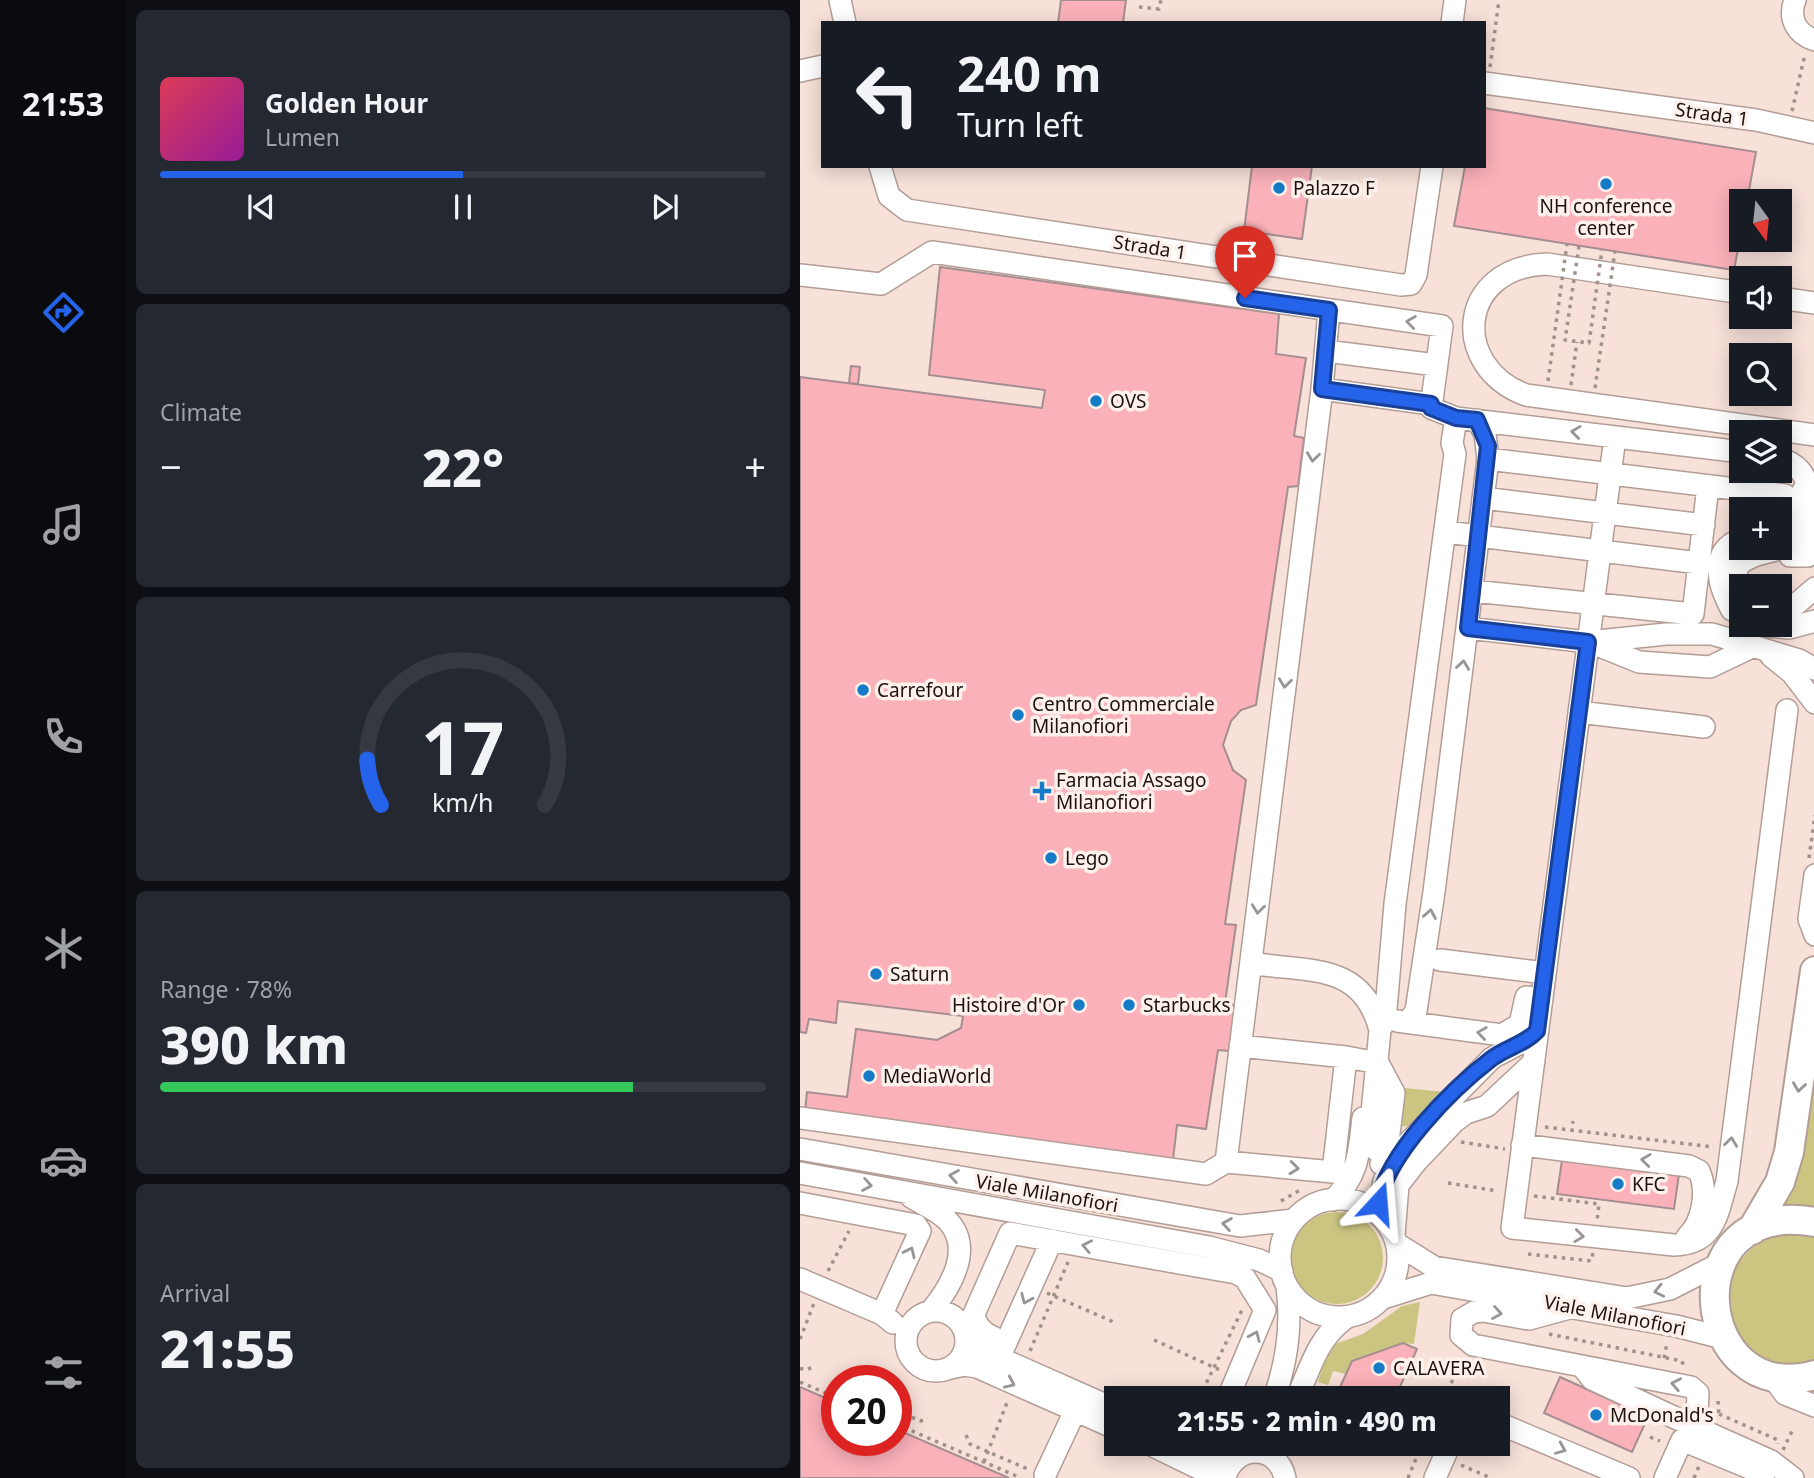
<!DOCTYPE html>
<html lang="en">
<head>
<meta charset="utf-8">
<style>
  body { margin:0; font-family:"Noto Sans",sans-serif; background:#242831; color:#f1f3f6; height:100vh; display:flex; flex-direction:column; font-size:26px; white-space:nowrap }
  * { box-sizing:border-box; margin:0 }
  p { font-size:23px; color:#9ea1a6 }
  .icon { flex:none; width:38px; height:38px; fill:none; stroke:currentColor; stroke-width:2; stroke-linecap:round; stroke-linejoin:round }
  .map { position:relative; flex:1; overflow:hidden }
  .sheet { display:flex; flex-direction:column; gap:10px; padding:10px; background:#0d0f14; width:674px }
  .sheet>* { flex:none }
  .banner { position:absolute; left:21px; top:21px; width:665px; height:147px; border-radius:0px; box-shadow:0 4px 18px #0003; background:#171b24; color:#f1f3f6; overflow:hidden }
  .needle { width:46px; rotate:165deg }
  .controls { position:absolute; left:929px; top:189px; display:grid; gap:14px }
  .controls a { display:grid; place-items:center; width:63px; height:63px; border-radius:0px; background:#171b24; box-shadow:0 4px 18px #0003; font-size:35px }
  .speed { position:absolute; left:21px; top:1365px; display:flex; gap:14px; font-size:35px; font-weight:700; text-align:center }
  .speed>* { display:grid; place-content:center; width:91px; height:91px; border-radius:50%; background:#171b24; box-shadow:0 4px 18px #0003; line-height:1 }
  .speed .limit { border:10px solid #d22; background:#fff; color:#111 }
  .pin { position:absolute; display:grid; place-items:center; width:60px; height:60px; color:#fff; margin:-72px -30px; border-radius:50% 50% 50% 0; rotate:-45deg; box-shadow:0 0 7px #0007 }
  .pin .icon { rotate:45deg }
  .me { position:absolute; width:77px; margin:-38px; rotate:19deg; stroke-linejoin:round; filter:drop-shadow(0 0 5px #0008) }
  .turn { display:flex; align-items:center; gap:24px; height:147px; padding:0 21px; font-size:32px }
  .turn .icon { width:91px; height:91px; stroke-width:2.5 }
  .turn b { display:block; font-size:49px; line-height:60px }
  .big { font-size:52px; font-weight:800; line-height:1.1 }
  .sheet .tile { flex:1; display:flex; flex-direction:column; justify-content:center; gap:10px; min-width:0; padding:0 24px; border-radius:10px; background:#242831 }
  .sheet .dial { align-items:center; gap:0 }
  .dial svg { height:182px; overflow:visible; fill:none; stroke:#363941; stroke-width:7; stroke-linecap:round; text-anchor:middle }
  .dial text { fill:#f1f3f6; stroke:none }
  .song { display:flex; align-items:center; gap:21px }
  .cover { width:84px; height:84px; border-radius:10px; background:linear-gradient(135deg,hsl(350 70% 55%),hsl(300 70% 35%)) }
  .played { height:7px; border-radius:4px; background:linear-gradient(90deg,#2563eb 50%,#363941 50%) }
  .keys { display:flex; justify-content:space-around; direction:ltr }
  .heat { display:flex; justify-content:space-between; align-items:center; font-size:38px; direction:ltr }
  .charge { height:10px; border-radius:5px; background:linear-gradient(90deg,#34c759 78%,#363941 0) }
  .trip { position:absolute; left:304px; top:1386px; width:406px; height:70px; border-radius:0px; background:#171b24; box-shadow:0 4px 18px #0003; font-weight:800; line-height:70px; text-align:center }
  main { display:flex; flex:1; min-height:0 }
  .tab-bar { display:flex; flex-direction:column; width:126px; justify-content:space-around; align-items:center; background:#090b0e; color:#9ea1a6 }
  .tab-bar .icon { width:49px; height:49px }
  .tab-bar .current { color:#2563eb }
  .tab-bar b { font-size:32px; color:#f1f3f6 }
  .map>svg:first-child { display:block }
  .green { fill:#ccc582 }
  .building { fill:#fbb1ba; stroke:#a48e91; stroke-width:2 }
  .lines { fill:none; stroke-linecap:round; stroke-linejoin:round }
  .minor-casing { stroke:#b29e96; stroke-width:24 }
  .major-casing { stroke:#b29e96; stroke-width:32 }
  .path { stroke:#a1918b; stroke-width:3.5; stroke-dasharray:3.5 5; stroke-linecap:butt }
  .minor { stroke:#fff; stroke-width:21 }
  .major { stroke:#fff; stroke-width:28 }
  .path-bridge { stroke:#a1918b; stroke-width:3.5; stroke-dasharray:3.5 5; stroke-linecap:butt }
  .oneway { stroke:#989594 }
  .route-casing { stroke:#184099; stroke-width:18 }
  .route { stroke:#2563eb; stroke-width:12 }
  .poi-dot { fill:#167bc6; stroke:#fef0eb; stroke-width:2.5 }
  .labels { text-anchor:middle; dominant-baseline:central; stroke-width:7; stroke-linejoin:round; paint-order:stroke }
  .street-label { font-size:19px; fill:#1b1411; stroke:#fef0eb }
  .poi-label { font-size:19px; fill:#1b1411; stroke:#fef0eb; text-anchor:start }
</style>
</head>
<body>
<main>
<nav class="tab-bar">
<b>21:53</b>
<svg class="icon current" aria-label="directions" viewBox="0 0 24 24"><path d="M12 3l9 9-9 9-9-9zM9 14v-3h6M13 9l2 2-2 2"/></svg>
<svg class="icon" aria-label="music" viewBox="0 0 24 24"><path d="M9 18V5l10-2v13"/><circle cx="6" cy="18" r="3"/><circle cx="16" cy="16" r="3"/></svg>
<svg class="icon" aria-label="phone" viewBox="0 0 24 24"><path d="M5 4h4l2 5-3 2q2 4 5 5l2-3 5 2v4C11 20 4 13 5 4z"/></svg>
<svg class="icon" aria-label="climate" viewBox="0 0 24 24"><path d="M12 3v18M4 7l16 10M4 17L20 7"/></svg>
<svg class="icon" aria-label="car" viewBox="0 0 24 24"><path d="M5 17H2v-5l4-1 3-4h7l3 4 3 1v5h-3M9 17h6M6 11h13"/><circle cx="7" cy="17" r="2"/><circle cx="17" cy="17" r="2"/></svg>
<svg class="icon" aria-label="filters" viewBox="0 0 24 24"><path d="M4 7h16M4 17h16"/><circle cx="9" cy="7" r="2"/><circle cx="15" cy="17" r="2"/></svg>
</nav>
<section class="sheet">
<div class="tile">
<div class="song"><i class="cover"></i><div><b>Golden Hour</b><p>Lumen</p></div></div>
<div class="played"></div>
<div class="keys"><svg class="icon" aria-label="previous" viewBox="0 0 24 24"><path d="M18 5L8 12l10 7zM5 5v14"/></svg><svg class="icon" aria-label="pause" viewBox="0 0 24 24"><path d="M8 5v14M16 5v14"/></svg><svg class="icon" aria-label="next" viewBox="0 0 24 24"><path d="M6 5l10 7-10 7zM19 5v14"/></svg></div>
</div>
<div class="tile"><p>Climate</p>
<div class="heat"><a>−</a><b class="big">22°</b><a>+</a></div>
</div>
<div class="tile dial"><svg viewBox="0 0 100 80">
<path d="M14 69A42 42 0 1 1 86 69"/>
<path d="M14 69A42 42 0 0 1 8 49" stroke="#2563eb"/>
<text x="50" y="56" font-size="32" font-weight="700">17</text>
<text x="50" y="72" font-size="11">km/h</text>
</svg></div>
<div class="tile"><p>Range · 78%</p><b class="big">390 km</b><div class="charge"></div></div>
<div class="tile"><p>Arrival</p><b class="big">21:55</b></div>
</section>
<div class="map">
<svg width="1015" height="1478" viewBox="0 0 1015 1478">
  <rect width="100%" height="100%" fill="#f7e1d9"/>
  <!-- green -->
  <path class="green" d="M1014,1053V1211L976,1209Z
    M604,1088L646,1092L613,1125L598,1127Z
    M491 1258a46 46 0 1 1 92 0a46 46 0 1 1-92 0Z
    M982,1232L1014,1235V1361C926,1385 889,1263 982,1232Z
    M620,1302L614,1344L603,1343L552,1361L546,1374L533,1371L528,1385L518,1382L527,1351L535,1344L563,1334L602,1306Z"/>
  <!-- building -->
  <path class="building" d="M261,0H326L323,23H258Z
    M684,108L956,152L947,201H942V229L934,270L654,226L665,166H684Z
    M452,166H512L502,239L444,231Z
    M140,267L479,314L476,354L506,358L494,436L504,438L498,486L488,487L456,705L441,710L431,721L423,745L433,770L446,780L425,924L436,925L425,1003L435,1005L429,1051L418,1050L406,1129L377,1125L373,1160L5,1111L7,1092L47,1097L56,1029L137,1040L161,1028L163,1016L38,1001L36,1023L9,1019L6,1033L0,1032V377L242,408L245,390L129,375Z
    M51,366L60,367L58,384L49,383Z
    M762,1160L879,1174L874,1209L757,1194Z
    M603,1343L617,1349L595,1398H535L552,1361Z
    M760,1377L848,1417L832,1452L744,1413Z
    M0,1387L37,1403V1440H96V1429L209,1478H0Z"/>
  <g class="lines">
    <!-- minor casing -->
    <g class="minor-casing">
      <path id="minor" d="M40,0L45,23
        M995,0C988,18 996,34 1015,40
        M652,23L655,0
        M0,71L23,66
        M684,83L956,120L1015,133
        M80,166L89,196L107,210L601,285L611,284L616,275L632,166
        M0,275L81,284L132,252L642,326L631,408L656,418L942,452
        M942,293L747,264C657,267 650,367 726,395L1015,435
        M980,298L1015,303
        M529,310L522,389L631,404
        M526,351L636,365
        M815,437L712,1228L874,1245C914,1244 917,1216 927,1181L987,710
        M688,459L985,495
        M980,459C1015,467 1015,509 994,533
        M683,498L904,525
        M980,516L996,502L1006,486
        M646,532L899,563
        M990,556H1008L1015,552
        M673,591L893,614L908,486
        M942,598L936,586L937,566C963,544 994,558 1015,524
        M932,610C919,587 907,550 942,539
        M980,611L994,606L1015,588
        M956,625L989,628L1015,621
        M668,628L788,642L866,634H912L999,660L1015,669
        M797,645L839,662L910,667L952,647
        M971,656L992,673L1015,703
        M779,712L904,727
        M1015,875L1009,919L1015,935
        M640,960L745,973
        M457,964C513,972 563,964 580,1030
        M597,1021L702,1035L720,1024L726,997L742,999
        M608,1022L616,1011L634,892L688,459L685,434L677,420
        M440,1046L546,1057
        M578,1063L594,1093L588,1142L581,1164
        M0,1118L406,1174L426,1162L533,1172L546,1057L578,1063
        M722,1145L889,1166L899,1171C908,1191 903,1222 887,1237
        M0,1149L440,1226L494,1220
        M577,1151L570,1133L580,1030L585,1021L595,904L655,454L652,443L656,418
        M426,1162L522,389
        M0,1173L409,1247L459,1260L482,1271
        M111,1197C122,1204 139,1211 148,1221C174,1249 150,1288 131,1311
        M480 1258a59 59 0 1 1 118 0a59 59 0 1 1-118 0Z
        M533,1200C559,1175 559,1152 563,1118
        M0,1203L116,1225L120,1231L82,1314
        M578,1213L584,1181L600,1151L692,1058L732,1037
        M594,1235L598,1185L616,1162L654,1122L666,1113L687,1106L734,1062
        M597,1244L634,1267L827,1298L870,1289L921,1263
        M0,1279L82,1314L93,1323
        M583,1298L631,1283L876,1326L923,1338
        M773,1307L729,1319L683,1311L674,1312L662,1319L661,1335L673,1345L891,1387L898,1393L897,1416L904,1431L971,1461L993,1478
        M106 1341a30 30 0 1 1 60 0a30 30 0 1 1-60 0Z
        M165,1332L179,1349L317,1410
        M206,1343C190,1336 177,1332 174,1314L210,1233L436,1273L445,1278L465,1310L428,1398
        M200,1356L252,1240
        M146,1369L164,1365L177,1367L317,1429
        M784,1369L792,1379L910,1434
        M972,1376L985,1394L1015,1406
        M474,1398C487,1362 492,1325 487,1287
        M497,1398C511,1366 518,1337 547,1317
        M698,1423L829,1478
        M349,1444L419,1478
        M393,1444C408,1451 430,1465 445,1450
        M245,1475L275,1411
        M425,1478C433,1444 478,1443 485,1478
        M635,1478L650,1444
        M865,1478L882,1440L964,1474L962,1478"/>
    </g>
    <!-- major casing -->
    <g class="major-casing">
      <path id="major" d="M1015,1222C872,1196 891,1409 1015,1375
        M952,1230L980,1182L989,1152L1015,971"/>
    </g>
    <!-- path -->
    <path class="path" d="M339,7L359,9L361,0
      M690,67L699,0
      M992,111L1005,54
      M771,385L777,342
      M1009,858L1015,815
      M745,1127L914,1147
      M772,1132L773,1121
      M661,1142L705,1149
      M648,1183L698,1191
      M734,1196L799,1204L797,1221
      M481,1201L502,1189
      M728,1254L791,1261L793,1253
      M28,1271L49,1231
      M247,1293L316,1323
      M749,1334L882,1361L884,1368
      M0,1339L14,1303
      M354,1340L420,1370
      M230,1351L268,1262
      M864,1358L867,1343
      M0,1368L5,1370L14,1367
      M0,1382L37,1398
      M399,1398L442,1310
      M643,1398L663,1361
      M918,1401L919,1417
      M96,1411L121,1421L128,1419
      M919,1414L978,1440V1444
      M96,1424L221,1478
      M166,1435L170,1444L230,1470
      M850,1437L860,1441
      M614,1444L628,1450
      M983,1450L992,1431
      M184,1462L208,1400
      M661,1465L691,1478
      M608,1478L622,1444
      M894,1478L899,1466"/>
    <!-- minor -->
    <use href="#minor" class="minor"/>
    <!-- major -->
    <use href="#major" class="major"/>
    <!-- path-bridge -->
    <path class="path-bridge" d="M779,246L765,340L789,343L802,250
      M748,381L767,244
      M795,388L815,251"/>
  </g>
  <!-- one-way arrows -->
  <defs><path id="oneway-chevron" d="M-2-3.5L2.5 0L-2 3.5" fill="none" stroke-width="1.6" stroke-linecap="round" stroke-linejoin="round" transform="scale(1.75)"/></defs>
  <g class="oneway">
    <use href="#oneway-chevron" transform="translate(611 322) rotate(-172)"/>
    <use href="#oneway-chevron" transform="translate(776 432) rotate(-173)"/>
    <use href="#oneway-chevron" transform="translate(513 457) rotate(97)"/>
    <use href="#oneway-chevron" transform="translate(663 665) rotate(-82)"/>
    <use href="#oneway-chevron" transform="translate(485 683) rotate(97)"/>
    <use href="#oneway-chevron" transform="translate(458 909) rotate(97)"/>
    <use href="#oneway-chevron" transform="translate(630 914) rotate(-80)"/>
    <use href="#oneway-chevron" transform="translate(682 1033) rotate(-172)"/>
    <use href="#oneway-chevron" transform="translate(999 1087) rotate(98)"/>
    <use href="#oneway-chevron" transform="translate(931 1142) rotate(-83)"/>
    <use href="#oneway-chevron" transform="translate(846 1160) rotate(-173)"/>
    <use href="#oneway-chevron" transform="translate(494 1168) rotate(6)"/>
    <use href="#oneway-chevron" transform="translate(154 1176) rotate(-170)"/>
    <use href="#oneway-chevron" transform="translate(67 1185) rotate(10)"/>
    <use href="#oneway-chevron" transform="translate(427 1224) rotate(-171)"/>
    <use href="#oneway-chevron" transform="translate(779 1236) rotate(7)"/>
    <use href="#oneway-chevron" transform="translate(287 1246) rotate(-169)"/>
    <use href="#oneway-chevron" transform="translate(110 1252) rotate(-65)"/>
    <use href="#oneway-chevron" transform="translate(859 1291) rotate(167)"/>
    <use href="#oneway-chevron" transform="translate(226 1299) rotate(114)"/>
    <use href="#oneway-chevron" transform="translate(697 1313) rotate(9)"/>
    <use href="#oneway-chevron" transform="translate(455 1336) rotate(-66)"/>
    <use href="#oneway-chevron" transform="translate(210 1383) rotate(24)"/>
    <use href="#oneway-chevron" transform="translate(876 1384) rotate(-169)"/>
    <use href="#oneway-chevron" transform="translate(761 1449) rotate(23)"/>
  </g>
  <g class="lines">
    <!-- route casing -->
    <g class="route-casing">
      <path id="route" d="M445,298L529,310L522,389L631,404V408L656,418L677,420L688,446L668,628L788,642L737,1031C725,1044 705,1048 691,1059C651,1090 588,1153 578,1203"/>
    </g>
    <!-- route -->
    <use href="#route" class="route"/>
  </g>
  <!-- markers -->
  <g class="poi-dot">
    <circle cx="806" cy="184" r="7"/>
    <circle cx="479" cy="188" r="7"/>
    <circle cx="296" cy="401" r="7"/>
    <circle cx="63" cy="690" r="7"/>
    <circle cx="218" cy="715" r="7"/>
    <path d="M238.5 780.5h7v7h7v7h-7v7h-7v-7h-7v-7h7z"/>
    <circle cx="251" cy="858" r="7"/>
    <circle cx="76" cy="974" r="7"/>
    <circle cx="279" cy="1005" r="7"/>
    <circle cx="329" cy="1005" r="7"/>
    <circle cx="69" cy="1076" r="7"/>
    <circle cx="818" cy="1184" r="7"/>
    <circle cx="579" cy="1368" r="7"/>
    <circle cx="796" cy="1415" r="7"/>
  </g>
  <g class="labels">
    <!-- street labels -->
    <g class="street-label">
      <text transform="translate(912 114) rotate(8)">Strada 1</text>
      <text transform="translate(350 247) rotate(9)">Strada 1</text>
      <text transform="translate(247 1193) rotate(10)">Viale Milanofiori</text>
      <text transform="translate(815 1315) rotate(11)">Viale Milanofiori</text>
    </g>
    <!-- poi labels -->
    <g class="poi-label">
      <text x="493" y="188">Palazzo F</text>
      <text x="806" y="206" text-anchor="middle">NH conference<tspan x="806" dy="22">center</tspan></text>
      <text x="310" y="401">OVS</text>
      <text x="77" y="690">Carrefour</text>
      <text x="232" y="704">Centro Commerciale<tspan x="232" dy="22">Milanofiori</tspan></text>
      <text x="256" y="780">Farmacia Assago<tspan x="256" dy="22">Milanofiori</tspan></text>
      <text x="265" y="858">Lego</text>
      <text x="90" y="974">Saturn</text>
      <text x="265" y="1005" text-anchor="end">Histoire d'Or</text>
      <text x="343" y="1005">Starbucks</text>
      <text x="83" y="1076">MediaWorld</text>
      <text x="832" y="1184">KFC</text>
      <text x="593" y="1368">CALAVERA</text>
      <text x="810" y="1415">McDonald's</text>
    </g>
  </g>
</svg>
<div class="controls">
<a><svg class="needle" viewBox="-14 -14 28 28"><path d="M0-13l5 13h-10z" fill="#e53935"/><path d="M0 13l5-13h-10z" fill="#9ea1a6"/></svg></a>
<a><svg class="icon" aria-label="sound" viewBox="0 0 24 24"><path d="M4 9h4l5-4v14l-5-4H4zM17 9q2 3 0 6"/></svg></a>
<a><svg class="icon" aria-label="search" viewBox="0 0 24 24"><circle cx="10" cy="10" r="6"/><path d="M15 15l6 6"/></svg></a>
<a><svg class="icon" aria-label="layers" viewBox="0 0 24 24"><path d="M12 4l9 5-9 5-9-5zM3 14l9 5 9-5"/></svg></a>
<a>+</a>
<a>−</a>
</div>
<div class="speed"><div class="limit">20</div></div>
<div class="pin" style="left:445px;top:298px;background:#d93025"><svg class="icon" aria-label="arrive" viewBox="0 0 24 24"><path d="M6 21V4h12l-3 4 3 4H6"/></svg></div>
<svg class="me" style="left:578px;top:1203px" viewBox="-20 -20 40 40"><path d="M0-17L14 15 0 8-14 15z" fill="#2563eb" stroke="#fff" stroke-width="4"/></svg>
<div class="trip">21:55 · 2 min · 490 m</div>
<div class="banner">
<div class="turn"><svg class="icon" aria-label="left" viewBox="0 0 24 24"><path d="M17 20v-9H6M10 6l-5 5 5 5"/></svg><div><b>240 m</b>Turn left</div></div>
</div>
</div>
</main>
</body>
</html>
